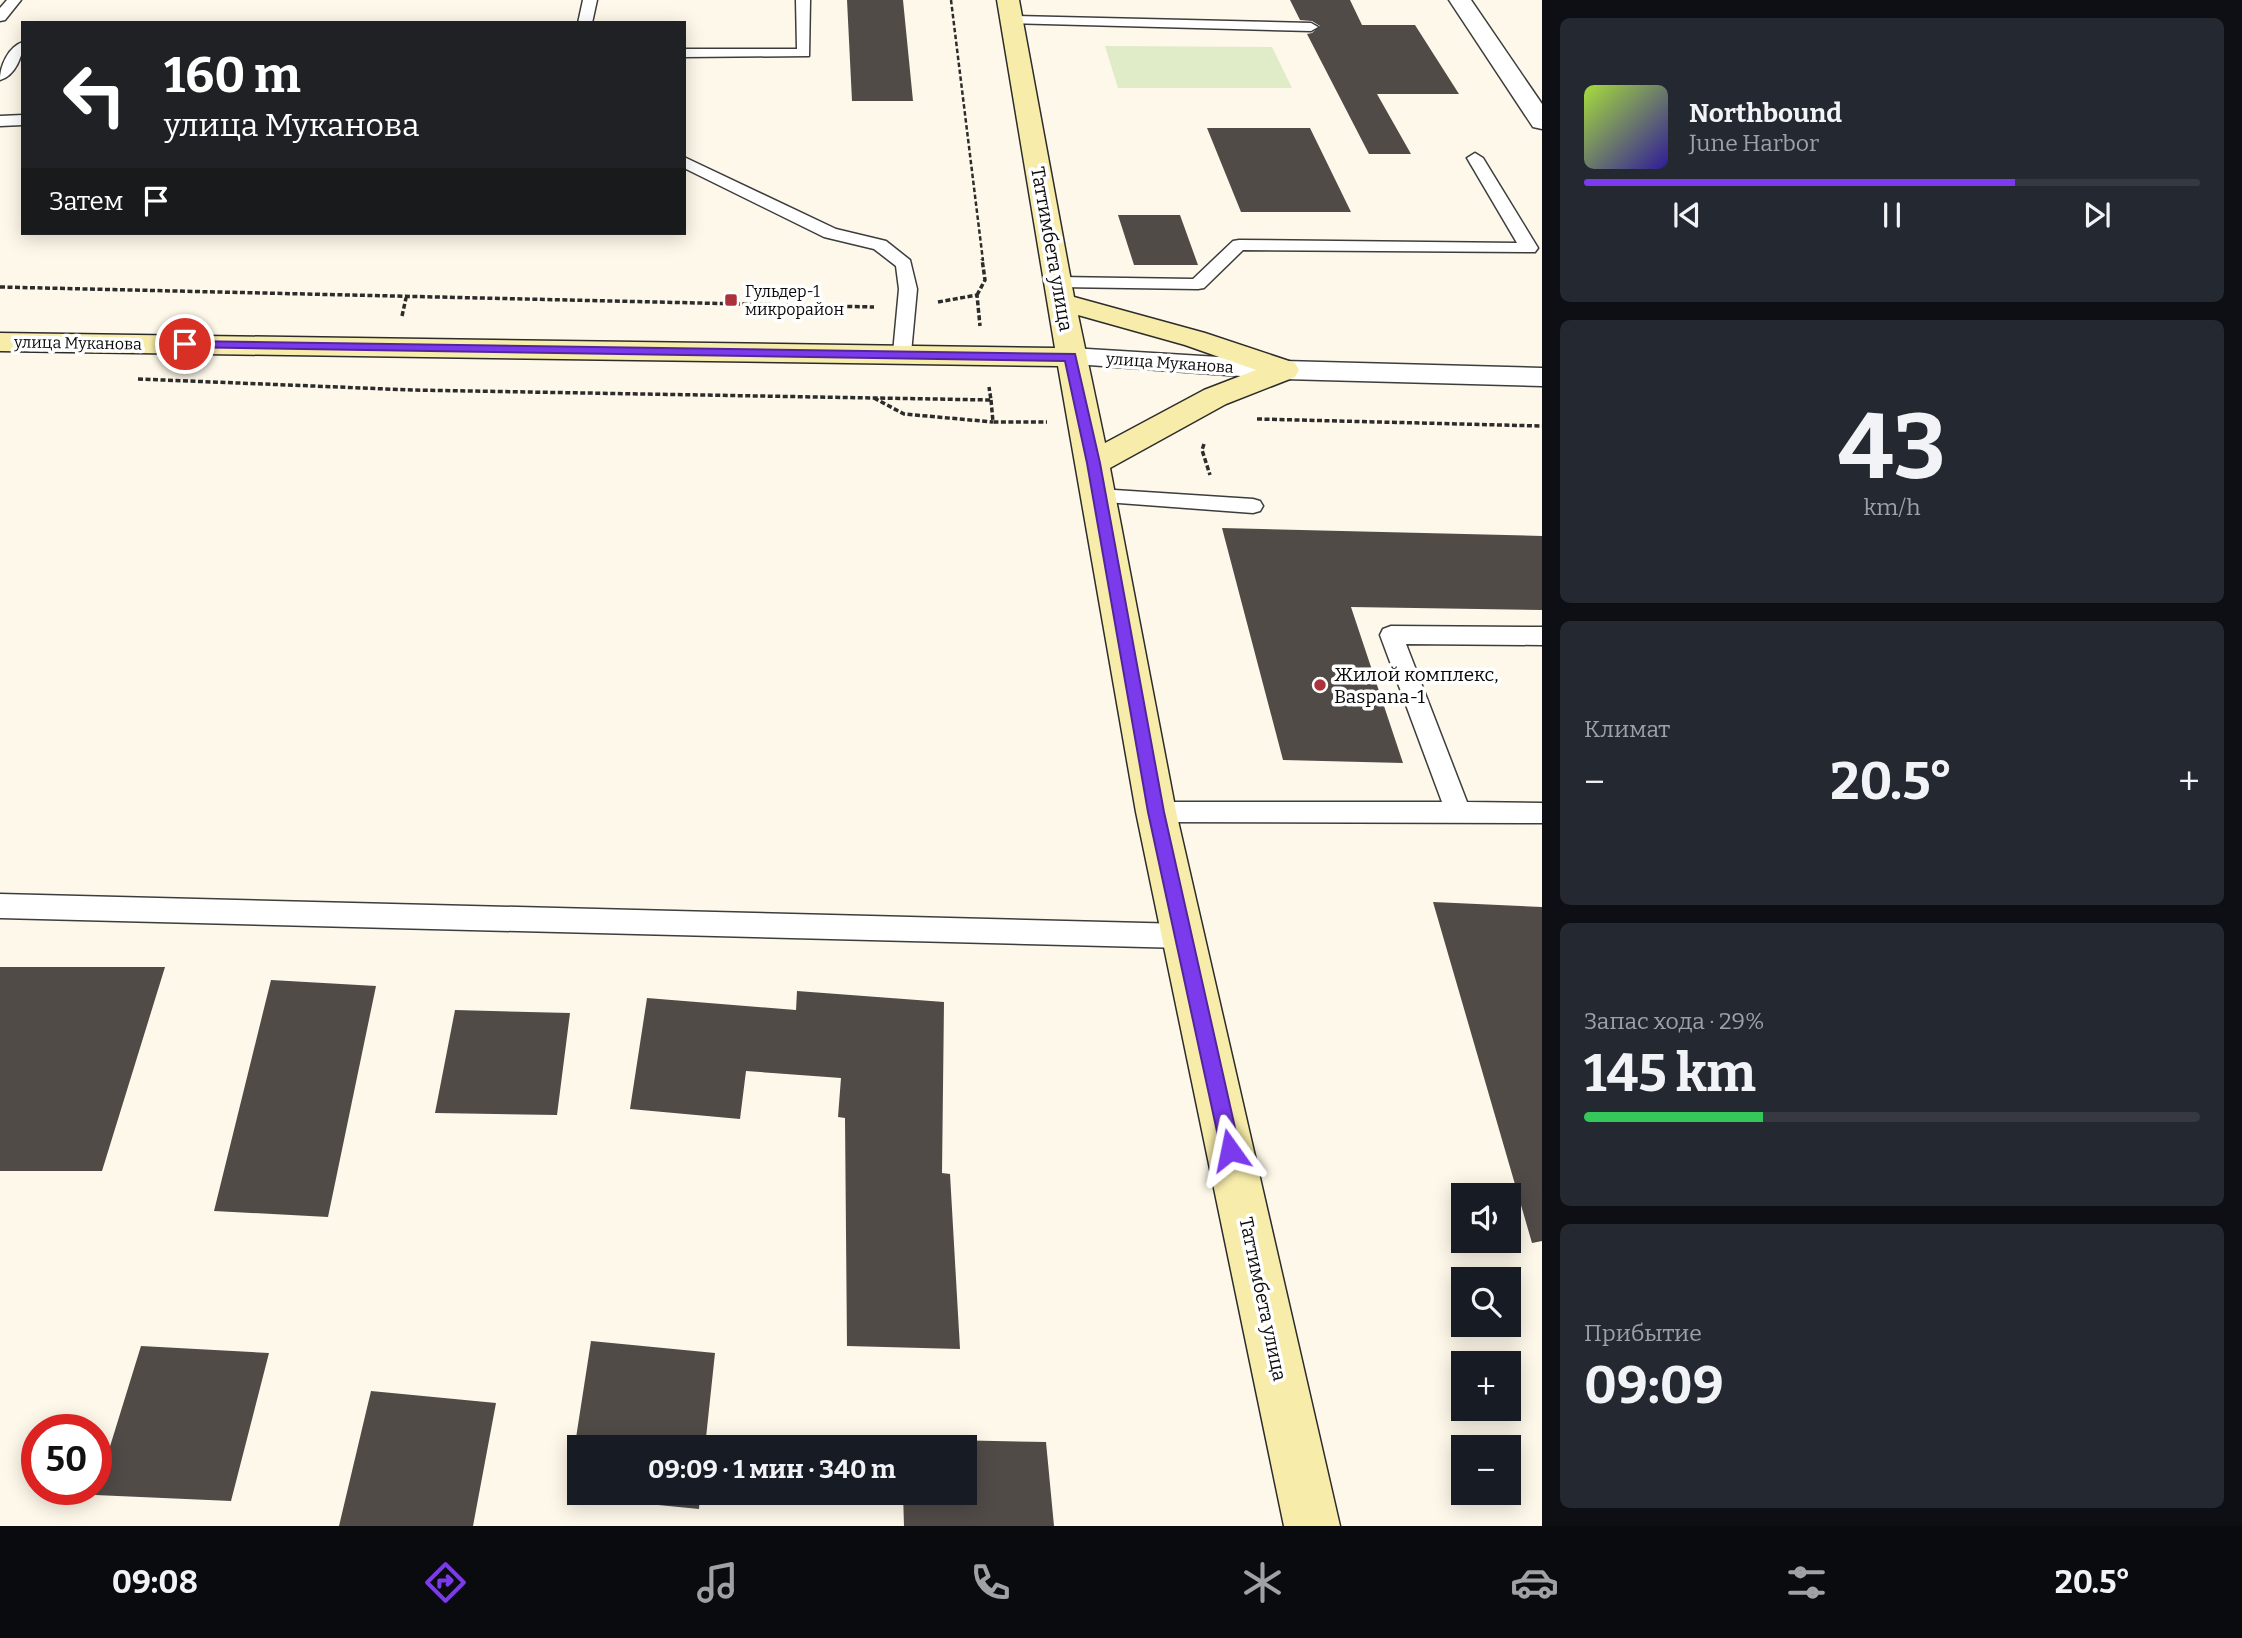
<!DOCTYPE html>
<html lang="ru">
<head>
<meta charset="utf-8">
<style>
  body { margin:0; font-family:Bitter,serif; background:#242831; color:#f1f3f6; height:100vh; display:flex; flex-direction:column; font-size:26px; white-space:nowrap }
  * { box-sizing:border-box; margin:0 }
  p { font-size:23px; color:#9ea1a6 }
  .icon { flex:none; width:38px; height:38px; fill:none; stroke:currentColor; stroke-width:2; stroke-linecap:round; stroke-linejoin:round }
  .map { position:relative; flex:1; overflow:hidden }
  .side { display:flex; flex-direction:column; gap:18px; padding:18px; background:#0d0f14; width:700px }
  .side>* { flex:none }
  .banner { position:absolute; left:21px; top:21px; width:665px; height:214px; border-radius:0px; box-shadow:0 4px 18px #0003; background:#202124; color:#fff; overflow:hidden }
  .controls { position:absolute; left:1451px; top:1183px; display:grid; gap:14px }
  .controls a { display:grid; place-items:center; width:70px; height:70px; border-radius:0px; background:#171b24; box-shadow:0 4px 18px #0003; font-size:35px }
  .speed { position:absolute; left:21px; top:1414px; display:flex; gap:14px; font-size:35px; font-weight:700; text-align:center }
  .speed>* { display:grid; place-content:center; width:91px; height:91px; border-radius:50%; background:#171b24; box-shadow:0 4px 18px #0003; line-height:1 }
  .speed .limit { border:10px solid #d22; background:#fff; color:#111 }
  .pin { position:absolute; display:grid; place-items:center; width:60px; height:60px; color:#fff; margin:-30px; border:4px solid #fff; border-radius:50%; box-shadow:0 2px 7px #0007 }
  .me { position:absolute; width:77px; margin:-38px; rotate:348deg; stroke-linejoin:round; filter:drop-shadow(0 0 5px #0008) }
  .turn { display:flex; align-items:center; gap:24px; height:147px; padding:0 28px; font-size:32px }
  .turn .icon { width:91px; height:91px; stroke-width:2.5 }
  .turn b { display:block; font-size:49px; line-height:60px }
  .then { display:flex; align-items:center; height:66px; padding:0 28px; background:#0003; gap:14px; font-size:26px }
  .big { font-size:52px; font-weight:700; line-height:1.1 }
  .side .widget { flex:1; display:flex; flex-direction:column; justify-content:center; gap:10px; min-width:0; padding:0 24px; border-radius:10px; background:#242831 }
  .side .dial { align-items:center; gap:0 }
  .dial b { font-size:91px; line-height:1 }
  .song { display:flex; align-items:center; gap:21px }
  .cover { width:84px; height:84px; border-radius:10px; background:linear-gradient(135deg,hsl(80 70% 55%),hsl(250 70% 35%)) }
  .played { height:7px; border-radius:4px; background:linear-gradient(90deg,#7c3aed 70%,#363941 70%) }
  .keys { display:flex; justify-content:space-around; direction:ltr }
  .heat { display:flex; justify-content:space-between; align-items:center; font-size:38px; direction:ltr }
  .charge { height:10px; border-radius:5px; background:linear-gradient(90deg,#34c759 29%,#363941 0) }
  .trip { position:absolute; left:567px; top:1435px; width:410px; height:70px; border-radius:0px; background:#171b24; box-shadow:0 4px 18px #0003; font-weight:700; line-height:70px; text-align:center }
  .tab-bar { display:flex; height:112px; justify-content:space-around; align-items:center; background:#090b0e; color:#9ea1a6 }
  .tab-bar .icon { width:49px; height:49px }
  .tab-bar .selected { color:#7c3aed }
  .tab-bar b { font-size:32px; color:#f1f3f6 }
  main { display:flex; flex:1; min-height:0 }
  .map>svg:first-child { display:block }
  .pitch { fill:#e0ebc8 }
  .building { fill:#514b48 }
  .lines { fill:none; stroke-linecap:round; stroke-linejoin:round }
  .lane-casing { stroke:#3d3d3d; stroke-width:3 }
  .street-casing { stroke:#3d3d3d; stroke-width:3 }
  .secondary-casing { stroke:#2c2c2c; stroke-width:3 }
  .path-far1 { stroke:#2c2c2c; stroke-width:2.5; stroke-dasharray:4.5 2.5; stroke-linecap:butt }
  .path { stroke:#2c2c2c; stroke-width:3.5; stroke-dasharray:5 2.5; stroke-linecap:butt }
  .lane { fill:#fff; fill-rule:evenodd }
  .street { fill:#fff; fill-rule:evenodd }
  .secondary { fill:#f7ecaa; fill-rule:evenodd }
  .route { fill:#7c3aed; stroke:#51269a; stroke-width:2 }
  .poi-dot { fill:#ab313b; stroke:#fff; stroke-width:2.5 }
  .labels { text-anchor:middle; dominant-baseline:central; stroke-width:7; stroke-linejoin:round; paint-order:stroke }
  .far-poi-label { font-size:16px; fill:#0a0a0a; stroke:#fff; text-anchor:start }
  .far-street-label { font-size:16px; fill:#0a0a0a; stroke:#fff }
  .street-label { font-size:19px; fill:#0a0a0a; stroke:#fff }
  .poi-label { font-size:19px; fill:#0a0a0a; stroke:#fff; text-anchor:start }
</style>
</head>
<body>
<main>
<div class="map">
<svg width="1542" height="1526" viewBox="0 0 1542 1526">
  <rect width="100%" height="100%" fill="#fdf8e9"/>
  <!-- pitch -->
  <path class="pitch" d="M1105,46L1272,47L1292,88H1118Z"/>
  <!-- building -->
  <path class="building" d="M847,0H903L913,101H852Z
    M1290,0H1350L1362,25H1415L1459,94H1377L1411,154H1369L1307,34L1312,33L1320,26L1312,21L1300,20Z
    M1207,128H1310L1351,212H1241Z
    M1118,215H1180L1198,265H1134Z
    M1222,528L1542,536V610L1351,607L1403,763L1283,760Z
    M1433,902L1542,907V1241L1532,1243Z
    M0,967H165L102,1171H0Z
    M271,980L376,986L328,1217L214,1211Z
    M797,991L944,1002L942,1173L950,1174L960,1349L847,1346L845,1118L838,1117L841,1078L746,1071L740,1119L630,1109L647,998L796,1010Z
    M455,1010L570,1013L557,1115L435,1113Z
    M591,1341L715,1353L705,1447H579V1493H700L699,1509L567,1496Z
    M141,1346L269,1353L231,1501L95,1495Z
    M371,1391L496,1403L473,1526H339Z
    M901,1439L1046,1442L1054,1526H904L903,1493H964V1447H901Z"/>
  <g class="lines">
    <!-- lane casing -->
    <g class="lane-casing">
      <path id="lane" d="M7,0H21L5,20L0,21V8Z
        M583,0H597L592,23H578Z
        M796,0H810L809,56L684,57V49H797Z
        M1012,16L1311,23L1318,27L1311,31L1007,23V17Z
        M23,42C23,56 15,76 0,80C0,66 8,47 23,42Z
        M23,115V125L0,126V116Z
        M1475,153L1483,158L1538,248L1535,252L1243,250L1204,288L1198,289L1058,287L1049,282L1058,277L1193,279L1233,241L1239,240L1517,243L1467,158Z
        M684,157L836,229L886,241L910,260L917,289L911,353L909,357L902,359L893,353L899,289L896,266L874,249L824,237L684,168Z
        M1099,489L1253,499L1260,501L1263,506L1260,511L1253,513L1092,501L1089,496L1092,491Z
        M1391,626L1542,627V645L1406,644L1467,802L1542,803V823L1156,822L1147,819L1143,812L1147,805L1156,802H1442L1380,635L1383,629Z
        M0,894L1184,924L1194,928L1197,936L1194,944L1184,948L0,918Z"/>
    </g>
    <!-- street casing -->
    <g class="street-casing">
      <path id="street" d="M1449,0H1471L1542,104V129L1533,127Z
        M1071,348L1284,361L1542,368V386L1284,379L1061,363L1056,357L1061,351Z"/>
    </g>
    <!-- secondary casing -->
    <g class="secondary-casing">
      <path id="secondary" d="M997,0H1019L1074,297L1205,333L1295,363L1299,370L1295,377L1226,404L1110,468L1176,812L1340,1526H1284L1136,812L1058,366L0,351V333L1055,348ZM1078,315L1185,345L1256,370L1204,390L1105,443Z"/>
    </g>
    <!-- path-far1 -->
    <path class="path-far1" d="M951,0L983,261"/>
    <!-- path -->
    <path class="path" d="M0,287L874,307
      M977,295L985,280L982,259
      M938,302L977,295L980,326
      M402,316L406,298
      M138,379L412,390L991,400L989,387
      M874,398L904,414L993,422
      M991,400L993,422H1047
      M1257,419L1542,426
      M1204,444L1202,450L1210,475"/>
    <!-- lane -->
    <use href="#lane" class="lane"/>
    <!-- street -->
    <use href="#street" class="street"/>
    <!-- secondary -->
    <use href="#secondary" class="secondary"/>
  </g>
  <!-- route -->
  <path class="route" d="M185,341L1075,354L1100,463L1164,812L1240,1150L1237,1157L1230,1160L1224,1157L1221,1150L1148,812L1087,463L1065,361L180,347V342Z"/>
  <!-- markers -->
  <g class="poi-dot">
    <rect x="724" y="293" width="14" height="14" rx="3.5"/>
    <circle cx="1320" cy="685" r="7"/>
  </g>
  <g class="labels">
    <!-- far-poi labels -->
    <g class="far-poi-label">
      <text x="745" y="291">Гульдер-1<tspan x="745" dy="18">микрорайон</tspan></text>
    </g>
    <!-- far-street labels -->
    <g class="far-street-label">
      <text transform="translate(78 343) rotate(1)">улица Муканова</text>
      <text transform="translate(1170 363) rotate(4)">улица Муканова</text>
    </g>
    <!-- street labels -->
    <g class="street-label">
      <text transform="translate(1052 249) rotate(80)">Таттимбета улица</text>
      <text transform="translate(1263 1299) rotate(78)">Таттимбета улица</text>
    </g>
    <!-- poi labels -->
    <g class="poi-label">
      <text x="1334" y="674">Жилой комплекс,<tspan x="1334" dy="22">Baspana-1</tspan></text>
    </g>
  </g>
</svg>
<div class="controls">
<a><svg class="icon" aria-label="sound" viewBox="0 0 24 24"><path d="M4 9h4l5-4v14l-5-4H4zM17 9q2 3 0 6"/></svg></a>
<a><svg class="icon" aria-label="search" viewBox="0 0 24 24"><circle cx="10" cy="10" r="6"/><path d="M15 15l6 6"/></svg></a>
<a>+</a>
<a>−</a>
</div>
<div class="speed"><div class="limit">50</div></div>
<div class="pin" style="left:185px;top:344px;background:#d93025"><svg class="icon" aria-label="arrive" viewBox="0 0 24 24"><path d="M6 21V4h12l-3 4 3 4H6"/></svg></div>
<svg class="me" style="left:1230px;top:1150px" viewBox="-20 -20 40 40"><path d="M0-17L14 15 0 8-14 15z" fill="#7c3aed" stroke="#fff" stroke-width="4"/></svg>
<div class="trip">09:09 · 1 мин · 340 m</div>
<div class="banner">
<div class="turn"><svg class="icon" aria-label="left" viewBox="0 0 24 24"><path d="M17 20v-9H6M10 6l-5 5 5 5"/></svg><div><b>160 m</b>улица Муканова</div></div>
<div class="then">Затем<svg class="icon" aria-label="arrive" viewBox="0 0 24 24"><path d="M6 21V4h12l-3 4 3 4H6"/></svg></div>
</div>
</div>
<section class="side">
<div class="widget">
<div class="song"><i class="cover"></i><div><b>Northbound</b><p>June Harbor</p></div></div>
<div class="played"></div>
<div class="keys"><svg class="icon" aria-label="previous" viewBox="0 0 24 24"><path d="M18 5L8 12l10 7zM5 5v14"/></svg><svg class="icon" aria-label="pause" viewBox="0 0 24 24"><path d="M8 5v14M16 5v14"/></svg><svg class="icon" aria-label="next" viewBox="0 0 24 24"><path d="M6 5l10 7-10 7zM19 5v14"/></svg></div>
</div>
<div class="widget dial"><b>43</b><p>km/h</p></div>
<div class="widget"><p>Климат</p>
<div class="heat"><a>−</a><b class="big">20.5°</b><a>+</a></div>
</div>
<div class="widget"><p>Запас хода · 29%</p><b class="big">145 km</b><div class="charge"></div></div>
<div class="widget"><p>Прибытие</p><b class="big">09:09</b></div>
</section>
</main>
<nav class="tab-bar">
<b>09:08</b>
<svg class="icon selected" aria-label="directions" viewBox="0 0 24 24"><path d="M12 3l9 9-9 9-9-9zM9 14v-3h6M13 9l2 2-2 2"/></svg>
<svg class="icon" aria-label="music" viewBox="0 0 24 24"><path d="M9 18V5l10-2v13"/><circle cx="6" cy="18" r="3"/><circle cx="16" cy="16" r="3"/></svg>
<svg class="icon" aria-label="phone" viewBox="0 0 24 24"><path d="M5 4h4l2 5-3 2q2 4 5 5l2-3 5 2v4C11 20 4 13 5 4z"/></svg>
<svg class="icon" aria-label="climate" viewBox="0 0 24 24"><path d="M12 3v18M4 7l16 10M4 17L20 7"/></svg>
<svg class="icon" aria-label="car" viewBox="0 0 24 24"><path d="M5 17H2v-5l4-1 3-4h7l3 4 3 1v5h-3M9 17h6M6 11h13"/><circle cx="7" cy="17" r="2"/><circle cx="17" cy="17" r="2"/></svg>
<svg class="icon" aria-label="filters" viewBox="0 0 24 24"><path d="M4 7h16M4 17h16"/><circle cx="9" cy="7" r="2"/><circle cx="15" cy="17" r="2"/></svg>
<b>20.5°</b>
</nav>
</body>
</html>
